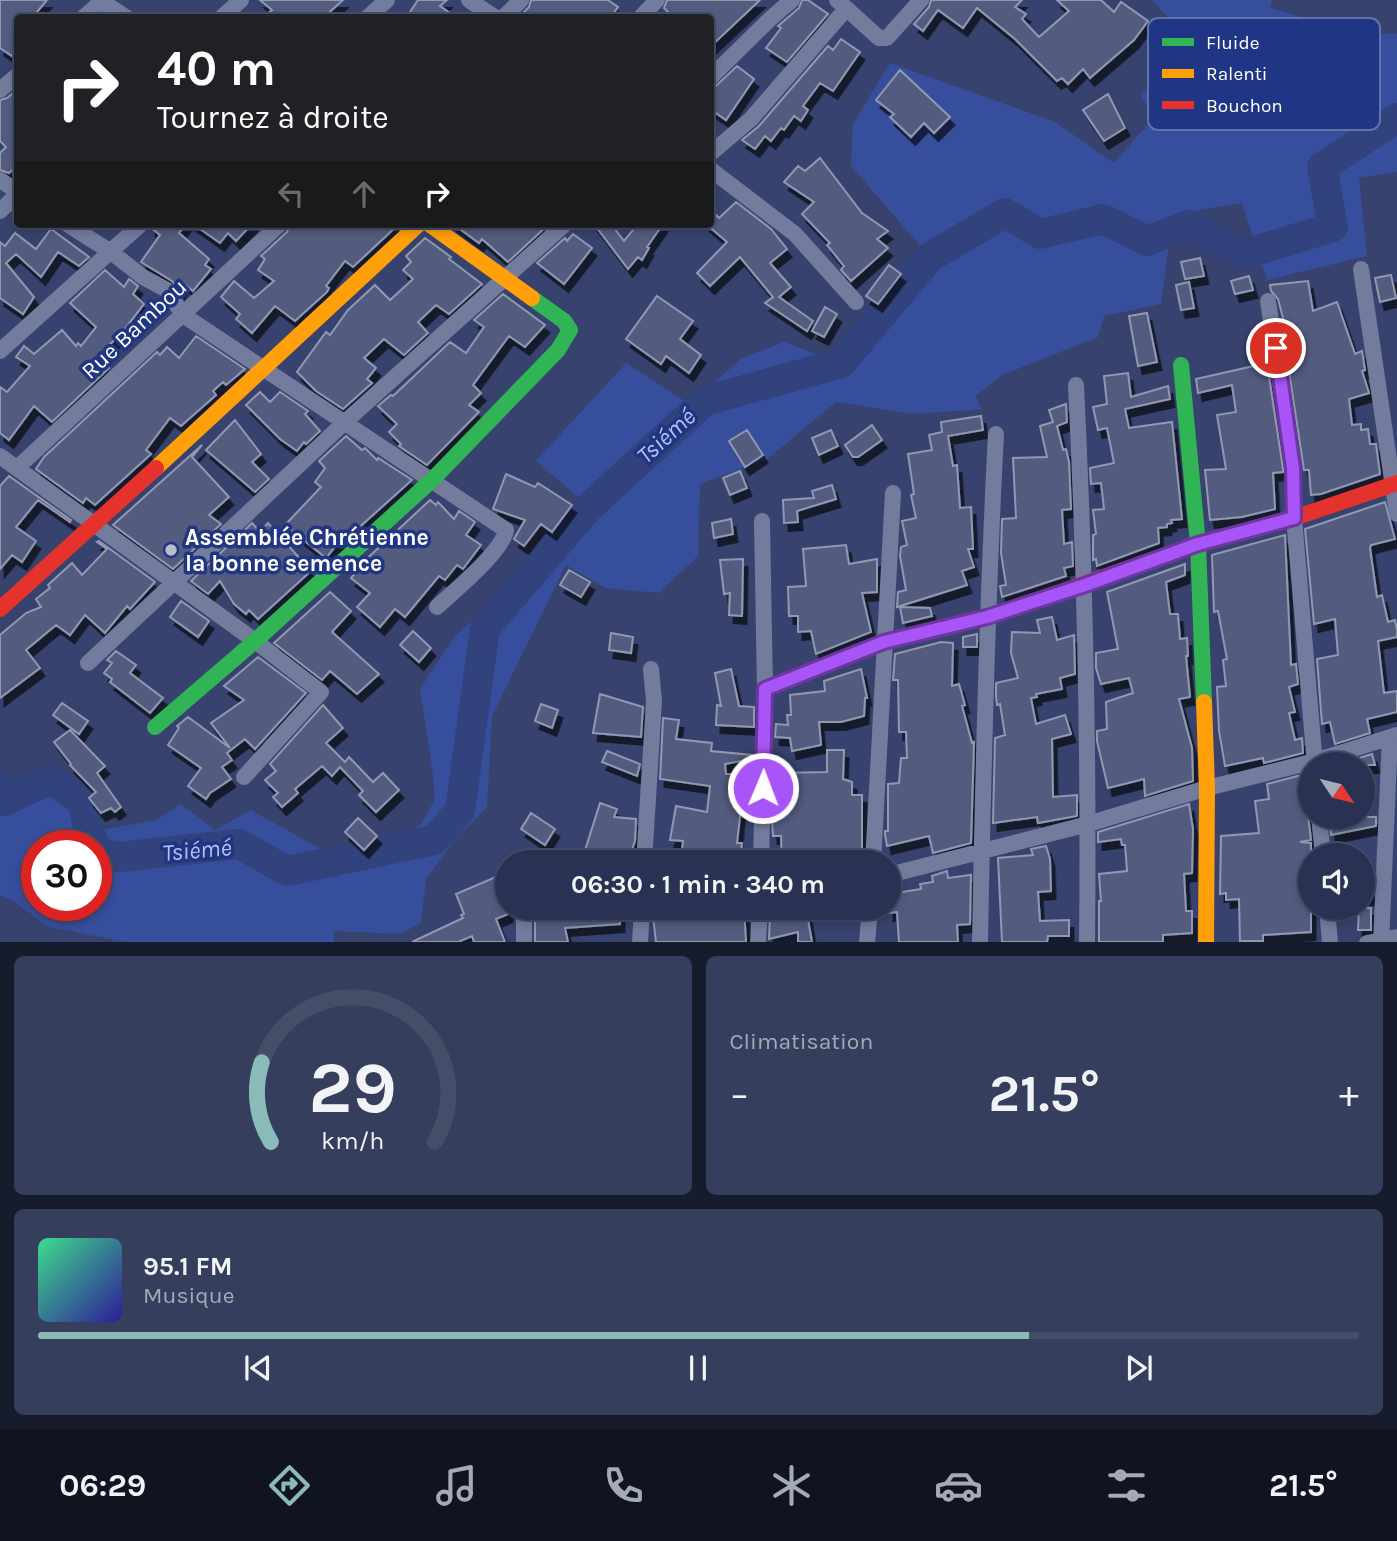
<!DOCTYPE html>
<html lang="fr">
<head>
<meta charset="utf-8">
<style>
  body { margin:0; font-family:Karla,sans-serif; background:#353e5c; color:#f1f3f6; height:100vh; display:flex; flex-direction:column; font-size:26px; white-space:nowrap }
  * { box-sizing:border-box; margin:0 }
  p { font-size:23px; color:#a5aab8 }
  .icon { flex:none; width:38px; height:38px; fill:none; stroke:currentColor; stroke-width:2; stroke-linecap:round; stroke-linejoin:round }
  .map { position:relative; height:942px; overflow:hidden }
  .side { display:flex; flex-direction:column; gap:14px; padding:14px; background:#171c2d; flex:1 }
  .side>* { flex:none }
  .top-card { position:absolute; left:14px; top:14px; width:700px; height:214px; border-radius:7px; box-shadow:0 4px 10px #0003,0 0 0 2px #454d69; background:#202124; color:#fff; overflow:hidden }
  .needle { width:46px; rotate:125deg }
  .controls { position:absolute; left:1298px; top:752px; display:grid; gap:14px }
  .controls a { display:grid; place-items:center; width:77px; height:77px; border-radius:50%; background:#293252; box-shadow:0 4px 10px #0003,0 0 0 2px #454d69; font-size:35px }
  .speed { position:absolute; left:21px; top:830px; display:flex; gap:14px; font-size:35px; font-weight:700; text-align:center }
  .speed>* { display:grid; place-content:center; width:91px; height:91px; border-radius:50%; background:#293252; box-shadow:0 4px 10px #0003,0 0 0 2px #454d69; line-height:1 }
  .speed .limit { border:10px solid #d22; background:#fff; color:#111 }
  .pin { position:absolute; display:grid; place-items:center; width:60px; height:60px; color:#fff; margin:-30px; border:4px solid #fff; border-radius:50%; box-shadow:0 2px 7px #0007 }
  .me { position:absolute; width:77px; margin:-38px; rotate:1deg; stroke-linejoin:round; filter:drop-shadow(0 0 5px #0008) }
  .turn { display:flex; align-items:center; gap:24px; height:147px; padding:0 28px; font-size:32px }
  .turn .icon { width:91px; height:91px; stroke-width:2.5 }
  .turn b { display:block; font-size:49px; line-height:60px }
  .lanes { display:flex; align-items:center; height:66px; padding:0 28px; background:#0003; justify-content:center; gap:35px; direction:ltr }
  .lanes .off { opacity:.35 }
  .big { font-size:52px; font-weight:700; line-height:1.1 }
  .side .tile { flex:1; display:flex; flex-direction:column; justify-content:center; gap:10px; min-width:0; padding:0 24px; border-radius:10px; background:#353e5c }
  .side .dial { align-items:center; gap:0 }
  .dial svg { height:182px; overflow:visible; fill:none; stroke:#454d69; stroke-width:7; stroke-linecap:round; text-anchor:middle }
  .dial text { fill:#f1f3f6; stroke:none }
  .song { display:flex; align-items:center; gap:21px }
  .cover { width:84px; height:84px; border-radius:10px; background:linear-gradient(135deg,hsl(150 70% 55%),hsl(250 70% 35%)) }
  .played { height:7px; border-radius:4px; background:linear-gradient(90deg,#8bbbb9 75%,#454d69 75%) }
  .keys { display:flex; justify-content:space-around; direction:ltr }
  .heat { display:flex; justify-content:space-between; align-items:center; font-size:38px; direction:ltr }
  .side .tiles { flex:1; display:grid; gap:14px; grid-template-columns:1fr 1fr }
  .tile:last-child { grid-column:span 2 }
  .trip { position:absolute; left:495px; top:850px; width:406px; height:70px; border-radius:35px; background:#293252; box-shadow:0 4px 10px #0003,0 0 0 2px #454d69; font-weight:700; line-height:70px; text-align:center }
  .tabs { display:flex; height:112px; justify-content:space-around; align-items:center; background:#101421; color:#a5aab8 }
  .tabs .icon { width:49px; height:49px }
  .tabs .selected { color:#8bbbb9 }
  .tabs b { font-size:32px; color:#f1f3f6 }
  .map>svg:first-child { display:block }
  .green { fill:#374e9d; fill-rule:evenodd }
  .lines { fill:none; stroke-linecap:round; stroke-linejoin:round }
  .river { stroke:#32427c; stroke-width:30 }
  .building { fill:#535c7e; stroke:#9198b2; stroke-width:2; filter:url(#shadow) }
  .street { stroke:#737c9c; stroke-width:16 }
  .fast { stroke:#30b455; stroke-width:16 }
  .slow { stroke:#ff9f0a; stroke-width:16 }
  .jam { stroke:#e5322d; stroke-width:16 }
  .route-casing { stroke:#6d37a1; stroke-width:18 }
  .route { stroke:#a855f7; stroke-width:12 }
  .poi-dot { fill:#b9bdcc; stroke:#203685; stroke-width:2.5 }
  .labels { text-anchor:middle; dominant-baseline:central; stroke-width:7; stroke-linejoin:round; paint-order:stroke }
  .street-label { font-size:23px; fill:#fff; stroke:#203685 }
  .poi-label { font-size:23px; font-weight:bold; fill:#fff; stroke:#203685; text-anchor:start }
  .water-label { font-size:24px; font-style:italic; fill:#b4c2f1; stroke:#203685 }
  .key { fill:#203685; stroke:#6372aa; stroke-width:2 }
  .key-label { font-size:19px; fill:#fff }
</style>
</head>
<body>
<div class="map">
<svg width="1397" height="943" viewBox="0 0 1397 943">
  <defs>
    <filter id="shadow"><feDropShadow dx="4.5" dy="8" stdDeviation="0" flood-color="#0009"/></filter>
  </defs>
  <rect width="100%" height="100%" fill="#37436e"/>
  <!-- green -->
  <path class="green" d="M1152,0H1272L1270,8L1359,33L1397,34V172L1359,178L1367,256L1267,280L1242,203L1173,214L1161,304L1104,316L1098,337L1002,375L975,396L982,409L914,414L836,402L766,460L700,484L698,556L659,593L605,588L566,565L492,716L487,807L454,841L426,879L421,923L400,934L334,931V943L126,942L48,927L15,902L0,895V787L5,800L50,779L83,802L90,832L156,820L181,804L215,830L251,810L340,860L391,849L422,823L435,799L432,767L420,689L455,636L494,601L585,503L536,461L626,363L689,404L741,359L784,342L841,363L930,257L851,166L853,124L890,63L1055,122L1114,163L1154,117L1141,96L1192,44ZM37,845H96V905H37Z"/>
  <g class="lines">
    <!-- river -->
    <path class="river" d="M0,787L5,801L50,779L83,802L89,832L95,845
      M96,847L99,853L119,857L239,844L287,871L434,840L460,811L485,628L588,508L705,401L841,363L930,257L1005,213L1040,234L1103,219L1147,241L1188,225L1245,254L1333,227L1322,167L1397,118"/>
  </g>
  <!-- building -->
  <path class="building" d="M0,0H47L32,18H18V47L12,56L0,48Z
    M260,0H343L323,18H263L272,10Z
    M418,0H447L440,6L457,18H406Z
    M531,0H608L618,7L610,18H518L529,7Z
    M667,0H760L710,47V18H674L664,8Z
    M802,0H808L828,14L787,62L766,48L781,28L778,26L799,8Z
    M931,0H1022L1015,7L1026,14L1022,19L1039,37L1069,11L1057,0H1101L1114,12L1121,2L1148,21L1134,40L1090,78L1083,69L1068,84L1062,78L1057,81L1015,39L977,8L963,28L938,10L923,31L914,24L929,7Z
    M841,39L860,52L833,91L820,83L803,106L808,110L801,121L794,116L784,130L781,128L771,141L765,136L755,149L742,140L759,126L828,46L833,50Z
    M737,66L754,79L726,120L710,109V88L717,85Z
    M900,70L950,117L934,133L924,123L911,137L890,117L894,114L876,100Z
    M18,89V165L9,173L0,170V153L6,147L0,141V100L7,98Z
    M1108,94L1125,128L1104,141L1083,110Z
    M820,158L862,213L888,231L877,239L888,248L851,281L841,270L844,266L827,245L830,243L802,214L814,202L784,182L798,166L805,171Z
    M736,202L771,229L787,249L770,263L791,287L779,297L813,321L807,331L765,303L773,297L740,257L710,286L697,273L727,242L706,224H710V219L715,214L719,218Z
    M151,224H186L179,233L209,259L205,265L211,269L193,291L184,284L180,291L172,281L141,262L160,235L151,228Z
    M193,224H252L236,241L228,233L220,243Z
    M290,224H399L353,267L345,261L326,286L329,288L327,292L295,321L275,306L252,333L236,319L240,314L221,297L234,281L254,298L274,281L258,270L265,259L261,256L287,232Z
    M453,224H549L508,262L482,239L479,243Z
    M594,224H611L624,241L638,224H663L647,247L649,248L642,260L638,257L628,269Z
    M51,229L89,257L79,266L58,252L41,277L16,254L6,263L34,297L23,314L0,298V242L5,246L15,233L36,249Z
    M573,234L592,248L564,284L537,263L565,238L567,241Z
    M425,238L451,257L449,259L482,284L449,314L436,305L418,322L428,333L404,355L384,339L364,358L376,368L367,379L372,383L343,409L316,391L297,372L326,332L330,335L348,310L375,285L390,300L413,279L403,270L411,262L406,256Z
    M1200,258L1204,276L1185,279L1181,262Z
    M889,265L901,274L878,304L866,296Z
    M105,270L124,287L129,279L138,286L133,294L144,304L124,330L97,358L109,368L52,422L34,406L9,440L0,433V387L7,392L30,366L16,357L24,346L34,354L62,330L76,346L78,343L81,346L96,327L70,303Z
    M1391,275L1396,298L1380,302L1375,278Z
    M1249,276L1253,290L1235,294L1231,281Z
    M1308,281L1313,311L1337,302L1355,354L1362,351L1365,370L1362,371L1369,393L1349,399L1352,425L1361,424V430L1368,429L1370,444H1376L1380,474L1321,494L1311,495L1309,470H1304L1287,358L1293,356L1278,299L1271,291L1270,285Z
    M1189,282L1194,308L1181,310L1176,285Z
    M503,294L545,325L525,347L509,336L473,385L481,393L469,405L479,412L427,465L399,446L401,444L389,432L397,424L378,406L391,395L393,396L450,342L466,353L484,327L474,320Z
    M657,296L693,321L680,339L701,355L689,373L666,356L661,364L626,339Z
    M825,307L837,314L824,337L812,331Z
    M1147,313L1157,362L1138,366L1129,316Z
    M196,336L245,369L226,385L223,382L213,391L216,395L181,426L170,418L146,450L151,454L95,505L86,498L83,503L36,469L44,457L157,352L160,355L167,347L179,358Z
    M1267,363L1283,469V472L1273,473L1275,509L1242,517L1210,520L1205,470L1226,469L1217,415L1236,412L1232,385L1198,393L1196,379Z
    M1128,373L1131,397L1168,386L1170,399L1125,409L1129,428L1172,422L1182,519L1171,520L1172,523L1167,524V527L1158,528L1159,543L1097,566L1096,559L1093,560V535L1096,534L1093,510L1104,509L1101,483L1091,484L1090,468L1114,463L1107,428L1098,430L1093,407L1107,404L1104,376Z
    M260,392L270,402L280,392L308,411L305,414L320,431L306,444L304,442L297,451L280,439L246,405Z
    M1066,404L1067,422L1057,426L1063,450L1066,449L1069,462L1071,509L1062,510L1064,544L1072,542L1073,566L1064,568L1066,576L1002,597L1000,586L1006,585L1001,553L1002,519L1016,518L1013,458L1047,457L1040,426L1053,422L1049,410Z
    M981,416L983,430L948,436L953,466L957,465L960,508L971,507L973,549H968L974,567L962,571L967,585L897,607L898,592L906,590L900,556L901,547L907,545L902,521L916,518L911,495L914,494L908,454L932,450L929,435L942,432L941,422Z
    M235,420L261,454L252,462L269,479L255,492L206,450Z
    M872,425L882,440L858,457H853L845,445Z
    M747,430L763,455L745,467L729,441Z
    M831,430L838,446L819,455L812,438Z
    M346,436L362,450L365,448L377,460L378,458L412,480L354,532L350,528L326,558L285,525L321,487L315,482L325,468L319,461Z
    M202,445L192,457L229,497L209,515L221,524L173,569L113,525Z
    M740,471L747,488L730,495L723,478Z
    M506,474L535,487L538,483L572,505L552,532L541,524L524,546L514,539L525,520L493,509Z
    M9,476L71,520L70,522L38,500L16,527L36,541L22,562L12,555L0,569V486Z
    M832,485L836,499L797,511L798,522L784,523L783,500L814,498L812,491Z
    M430,500L436,505L438,502L454,519L459,511L475,522L466,535L481,545L463,569L457,565L445,580L439,576L405,617L395,609L380,627L357,607L370,593L351,578L361,566L360,565Z
    M1385,502L1395,539L1371,545L1370,548L1377,597L1382,595L1388,622L1395,620L1397,629V637L1378,641L1384,693L1397,691V712L1367,719L1370,733L1335,744L1330,722L1322,724L1317,659L1338,655L1335,619L1314,624L1305,529Z
    M731,519L733,534L714,538L712,523Z
    M252,523L260,532L268,523L311,571L258,619L249,610L246,614L234,604L220,581L208,594L191,581Z
    M1285,535L1291,665L1296,664L1298,684L1289,687L1295,712L1289,713L1295,740L1302,738L1303,753L1264,763L1263,758L1225,766L1219,731L1217,687L1226,686L1223,660L1227,659L1218,611L1214,612L1212,555Z
    M99,541L155,582L130,609L127,606L105,633L85,615L70,635L56,625L26,650L40,668L0,698V635L26,613L41,607L36,599L50,588L48,585L72,563L82,575L107,549L97,542Z
    M846,545L849,564L877,559V592L862,593L871,632L816,654L811,631L798,632V616H789L788,587L806,586L803,549Z
    M743,559L742,616L729,615L730,593L724,594L720,560Z
    M1185,564V575L1166,582L1170,614H1178L1180,639L1187,638L1188,656H1186L1190,697L1179,699L1192,748L1193,781L1145,796L1144,779L1108,788L1097,741V731L1107,729L1106,702L1133,693L1129,678L1101,684L1096,668V653L1118,649L1107,592Z
    M569,570L590,582L581,597L560,585Z
    M330,592L351,611L332,632L379,674L357,694L330,671L322,680L274,643Z
    M181,601L209,621L198,637L170,617Z
    M900,607L930,608L932,616L903,623Z
    M1052,617L1057,640L1074,635L1075,674L1060,678L1062,689L1036,694L1037,697L1031,698L1036,724L1065,715L1071,734L1052,739L1053,797L1077,795V816L1038,823L1037,817L993,823L995,738L1005,735L1000,704L997,705L996,697V683L1018,678L1011,653L1012,632L1040,633L1037,620Z
    M413,631L431,648L419,662L400,645Z
    M611,633L633,637L631,653L609,650Z
    M977,634V647H963V637Z
    M941,642L953,643L952,686L959,684L965,705L962,706L972,743L974,742L971,843L933,853L929,836L887,846L885,835V831H888V784L899,783L901,758H907L906,732H899L898,680H893L895,654Z
    M116,651L136,665L130,673L163,698L150,713L110,682L112,679L104,673L112,663L107,660Z
    M258,657L306,693L255,749L245,739L227,753L232,760L222,767L231,779L210,793L206,799L188,786L201,768L168,745L179,728L177,726L188,717L230,748L211,723L244,700L224,686Z
    M731,669L739,706L754,707V727L716,725L717,705L721,706L715,673Z
    M861,669L867,698H865L864,716L841,722H819L821,745L792,751L790,738L775,737L776,724L788,725L787,715H791L790,695L825,691L824,681Z
    M600,694L643,707L641,737L593,733Z
    M62,703L88,721L79,734L53,715Z
    M541,704L558,710L552,728L535,721Z
    M323,705L343,728L326,743L345,762L349,757L373,782L383,773L399,790L376,812L359,795L363,791L340,767L332,776L322,766L295,789L298,793L282,807L273,797L278,793L265,780L276,771L270,764Z
    M663,718L679,720L676,739L712,743L711,751L752,755V759L725,764L726,774H752V809L741,808L737,843H742L740,863L681,862L683,841L670,840L676,806L707,812L710,786L660,779Z
    M70,730L105,766L97,773L121,807L115,812L111,808L101,813L89,798L96,792L70,765L71,764L54,742Z
    M827,750H844L843,779L852,782V795H862V851H836L837,863H782L781,836H773L772,821L773,791H779V773L827,772Z
    M607,751L640,764L637,776L602,762Z
    M1372,754L1375,765H1340V764Z
    M1309,773L1311,780L1304,782L1311,840L1300,842L1311,843V932L1263,935V941H1240L1239,899L1226,900V893L1220,894L1221,836L1259,833L1255,801L1269,799L1267,784Z
    M600,803L617,809L614,817L636,819L635,841L630,855L614,849L609,863H581Z
    M1189,804L1193,829L1192,873L1184,874L1186,911H1192V933L1163,935V942H1099V901H1101L1099,874L1127,871L1125,845H1122L1121,839L1098,842V832Z
    M531,813L555,829L545,845L521,829Z
    M1330,817H1376V826L1331,835Z
    M358,818L377,836L364,850L345,832Z
    M1332,845L1349,846L1348,856H1333Z
    M1046,846L1050,859L1051,891L1038,892L1040,921L1069,920V936H1048L1047,942H1002L998,858L1033,855L1031,849Z
    M947,871L948,878L971,875L970,924L957,925L958,942H899L897,912L889,913V894L921,889L920,884L933,882L932,876Z
    M1374,871L1372,897H1363V872Z
    M505,873L508,880V914L496,919L505,942H474L472,936L458,942H412L463,918L461,915L464,914L456,894Z
    M535,908H620V924L565,928L568,942H535Z
    M652,908H744L746,942H656Z
    M798,908H806L812,942H798V932L769,939L770,916Z
    M1359,908H1371V930H1358Z"/>
  <g class="lines">
    <!-- street -->
    <path class="street" d="M100,0L127,18
      M469,0L496,18
      M837,0L879,38H887L921,0
      M83,18L103,0
      M221,18L241,0
      M367,18L387,0
      M503,18L521,0
      M640,18L657,0
      M710,78L770,19L792,0
      M0,90L18,75
      M710,154L751,119L846,9
      M710,169L795,234L856,302
      M0,180L18,192
      M0,211L18,194
      M67,224L111,252L143,277L167,290L183,315L506,530C503,551 455,590 437,607
      M1361,269L1397,514
      M1268,301L1293,468L1294,518L1315,765
      M0,351L141,224
      M1076,385C1085,571 1089,756 1087,943
      M0,456L255,641L321,692L244,777
      M18,467L280,224
      M88,663L346,421L565,224
      M1319,817L1323,856
      M644,863L654,701L651,669
      M761,863L765,689L762,521
      M873,863L893,493
      M889,875L1088,824L1207,788L1315,761L1397,735
      M524,908V943
      M1327,908L1330,943
      M640,943L642,908
      M758,943L760,908
      M867,943L870,908
      M980,943C983,773 987,604 996,434
      M1367,943L1397,937
      M1381,943L1390,737"/>
    <!-- fast -->
    <path class="fast" d="M1181,365L1198,544L1204,702
      M155,727L255,641L432,480L558,350L570,330L564,321L532,298"/>
    <!-- slow -->
    <path class="slow" d="M429,224L532,298
      M156,468L419,224
      M765,689L884,642L987,617L1023,605
      M1204,702L1207,788L1206,943"/>
    <!-- jam -->
    <path class="jam" d="M1023,605L1198,544L1294,518L1397,483
      M0,609L156,468"/>
  </g>
  <g class="lines">
    <!-- route casing -->
    <g class="route-casing">
      <path id="route" d="M763,788L765,689L884,642L987,617L1085,585L1198,544L1294,518L1293,468L1276,348"/>
    </g>
    <!-- route -->
    <use href="#route" class="route"/>
  </g>
  <!-- markers -->
  <circle class="poi-dot" cx="171" cy="550" r="7"/>
  <g class="labels">
    <!-- street labels -->
    <g class="street-label">
      <text transform="translate(134 329) rotate(-43)">Rue Bambou</text>
    </g>
    <!-- poi labels -->
    <g class="poi-label">
      <text x="185" y="537">Assemblée Chrétienne<tspan x="185" dy="26">la bonne semence</tspan></text>
    </g>
    <!-- water labels -->
    <g class="water-label">
      <text transform="translate(666 436) rotate(-42)">Tsiémé</text>
      <text transform="translate(197 850) rotate(-5)">Tsiémé</text>
    </g>
  </g>
  <!-- legend -->
  <rect x="1148" y="18" width="232" height="112" rx="10" class="key"/>
  <rect x="1162" y="38" width="32" height="8" fill="#30b455"/>
  <rect x="1162" y="69" width="32" height="9" fill="#ff9f0a"/>
  <rect x="1162" y="101" width="32" height="8" fill="#e5322d"/>
  <g class="key-label">
    <text x="1206" y="49">Fluide</text>
    <text x="1206" y="80">Ralenti</text>
    <text x="1206" y="112">Bouchon</text>
  </g>
</svg>
<div class="controls">
<a><svg class="needle" viewBox="-14 -14 28 28"><path d="M0-13l5 13h-10z" fill="#e53935"/><path d="M0 13l5-13h-10z" fill="#a5aab8"/></svg></a>
<a><svg class="icon" aria-label="sound" viewBox="0 0 24 24"><path d="M4 9h4l5-4v14l-5-4H4zM17 9q2 3 0 6"/></svg></a>
</div>
<div class="speed"><div class="limit">30</div></div>
<div class="pin" style="left:1276px;top:348px;background:#d93025"><svg class="icon" aria-label="arrive" viewBox="0 0 24 24"><path d="M6 21V4h12l-3 4 3 4H6"/></svg></div>
<svg class="me" style="left:763px;top:788px" viewBox="-20 -20 40 40"><circle r="17" fill="#a855f7" stroke="#fff" stroke-width="3"/><path d="M0-11L8 9 0 5-8 9z" fill="#fff"/></svg>
<div class="trip">06:30 · 1 min · 340 m</div>
<div class="top-card">
<div class="turn"><svg class="icon" aria-label="right" viewBox="0 0 24 24"><path d="M7 20v-9h11M14 6l5 5-5 5"/></svg><div><b>40 m</b>Tournez à droite</div></div>
<div class="lanes"><svg class="icon off" aria-label="left" viewBox="0 0 24 24"><path d="M17 20v-9H6M10 6l-5 5 5 5"/></svg><svg class="icon off" aria-label="ahead" viewBox="0 0 24 24"><path d="M12 20V5M6 11l6-6 6 6"/></svg><svg class="icon" aria-label="right" viewBox="0 0 24 24"><path d="M7 20v-9h11M14 6l5 5-5 5"/></svg></div>
</div>
</div>
<section class="side">
<div class="tiles">
<div class="tile dial"><svg viewBox="0 0 100 80">
<path d="M14 69A42 42 0 1 1 86 69"/>
<path d="M14 69A42 42 0 0 1 10 34" stroke="#8bbbb9"/>
<text x="50" y="56" font-size="32" font-weight="700">29</text>
<text x="50" y="72" font-size="11">km/h</text>
</svg></div>
<div class="tile"><p>Climatisation</p>
<div class="heat"><a>−</a><b class="big">21.5°</b><a>+</a></div>
</div>
<div class="tile">
<div class="song"><i class="cover"></i><div><b>95.1 FM</b><p>Musique</p></div></div>
<div class="played"></div>
<div class="keys"><svg class="icon" aria-label="previous" viewBox="0 0 24 24"><path d="M18 5L8 12l10 7zM5 5v14"/></svg><svg class="icon" aria-label="pause" viewBox="0 0 24 24"><path d="M8 5v14M16 5v14"/></svg><svg class="icon" aria-label="next" viewBox="0 0 24 24"><path d="M6 5l10 7-10 7zM19 5v14"/></svg></div>
</div>
</div>
</section>
<nav class="tabs">
<b>06:29</b>
<svg class="icon selected" aria-label="directions" viewBox="0 0 24 24"><path d="M12 3l9 9-9 9-9-9zM9 14v-3h6M13 9l2 2-2 2"/></svg>
<svg class="icon" aria-label="music" viewBox="0 0 24 24"><path d="M9 18V5l10-2v13"/><circle cx="6" cy="18" r="3"/><circle cx="16" cy="16" r="3"/></svg>
<svg class="icon" aria-label="phone" viewBox="0 0 24 24"><path d="M5 4h4l2 5-3 2q2 4 5 5l2-3 5 2v4C11 20 4 13 5 4z"/></svg>
<svg class="icon" aria-label="climate" viewBox="0 0 24 24"><path d="M12 3v18M4 7l16 10M4 17L20 7"/></svg>
<svg class="icon" aria-label="car" viewBox="0 0 24 24"><path d="M5 17H2v-5l4-1 3-4h7l3 4 3 1v5h-3M9 17h6M6 11h13"/><circle cx="7" cy="17" r="2"/><circle cx="17" cy="17" r="2"/></svg>
<svg class="icon" aria-label="filters" viewBox="0 0 24 24"><path d="M4 7h16M4 17h16"/><circle cx="9" cy="7" r="2"/><circle cx="15" cy="17" r="2"/></svg>
<b>21.5°</b>
</nav>
</body>
</html>
